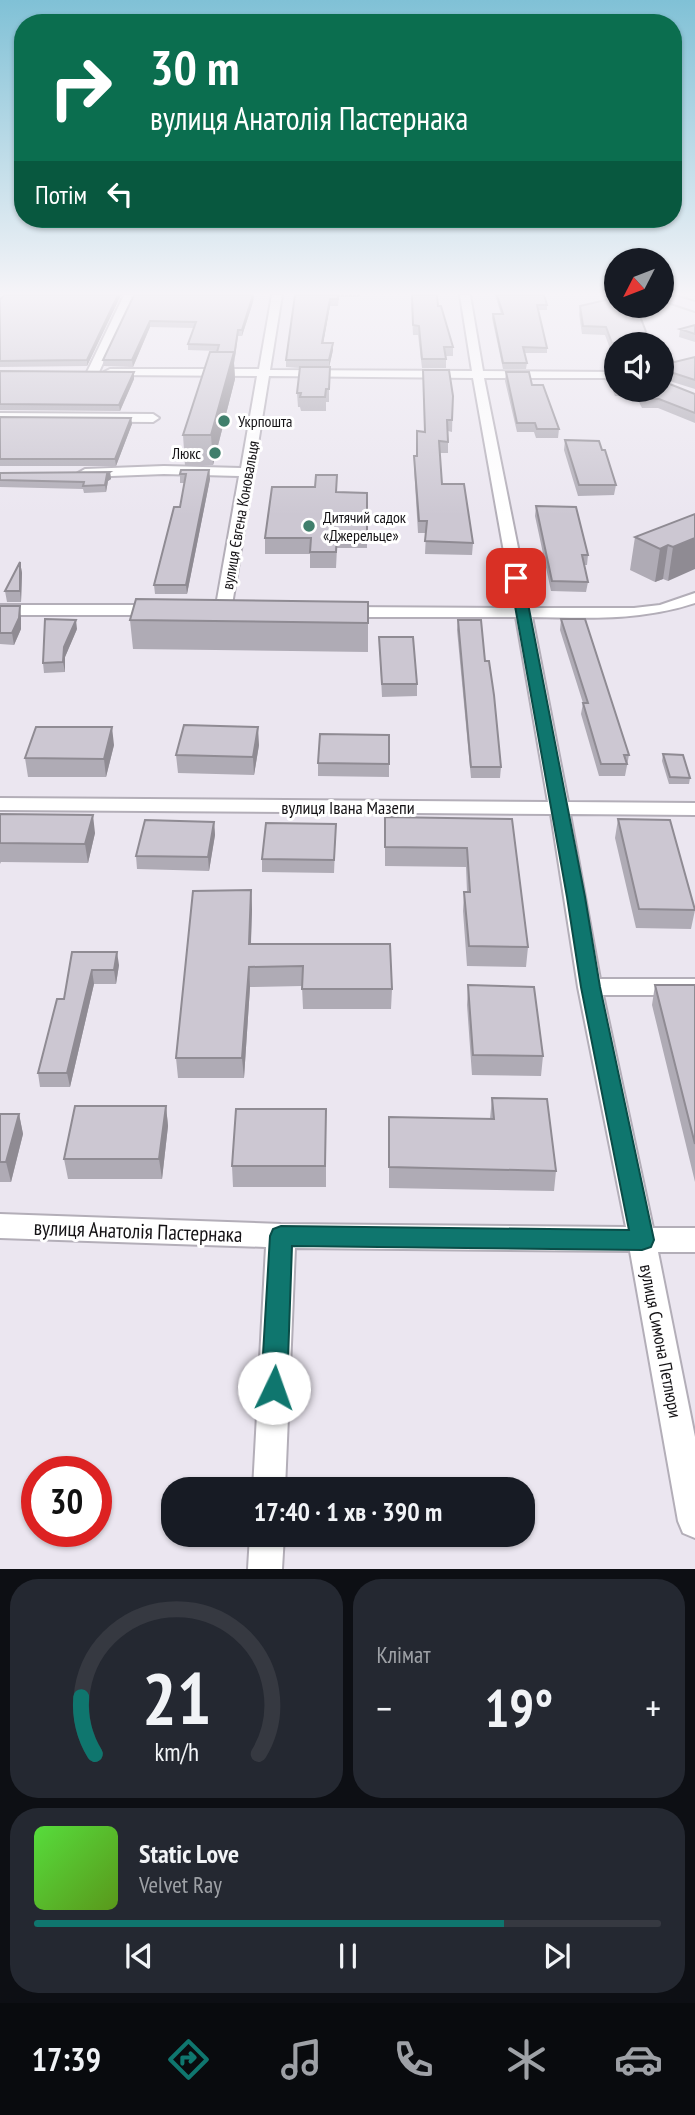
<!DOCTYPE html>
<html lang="uk">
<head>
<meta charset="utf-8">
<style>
  body { margin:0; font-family:"PT Sans Narrow",sans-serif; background:#242831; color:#f1f3f6; height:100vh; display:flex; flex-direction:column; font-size:26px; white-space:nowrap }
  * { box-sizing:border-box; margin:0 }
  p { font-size:23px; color:#9ea1a6 }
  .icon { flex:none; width:38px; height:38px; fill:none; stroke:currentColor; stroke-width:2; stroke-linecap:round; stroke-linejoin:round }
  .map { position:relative; height:1569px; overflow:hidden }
  .details { display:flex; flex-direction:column; gap:10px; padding:10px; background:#0d0f14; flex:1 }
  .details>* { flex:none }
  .guide { position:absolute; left:14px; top:14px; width:668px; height:214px; border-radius:28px; box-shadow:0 2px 5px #0004; background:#0b6e4f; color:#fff; overflow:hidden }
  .needle { width:46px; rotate:228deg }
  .buttons { position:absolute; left:604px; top:248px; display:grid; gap:14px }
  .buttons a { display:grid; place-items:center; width:70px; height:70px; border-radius:50%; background:#171b24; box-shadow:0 2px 5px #0004; font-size:35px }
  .speed { position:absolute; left:21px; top:1456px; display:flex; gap:14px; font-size:35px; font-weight:700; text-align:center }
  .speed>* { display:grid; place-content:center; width:91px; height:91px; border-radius:50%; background:#171b24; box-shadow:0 2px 5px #0004; line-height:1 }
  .speed .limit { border:10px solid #d22; background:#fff; color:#111 }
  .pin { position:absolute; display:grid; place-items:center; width:60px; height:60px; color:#fff; margin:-30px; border-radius:14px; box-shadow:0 4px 10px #0006 }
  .me { position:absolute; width:77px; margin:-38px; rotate:3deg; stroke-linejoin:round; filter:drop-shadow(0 0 5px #0008) }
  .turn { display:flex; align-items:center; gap:24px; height:147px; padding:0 21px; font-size:32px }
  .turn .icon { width:91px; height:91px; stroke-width:2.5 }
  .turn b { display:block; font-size:49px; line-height:60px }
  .then { display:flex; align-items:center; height:66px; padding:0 21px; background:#0003; gap:14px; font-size:26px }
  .big { font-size:52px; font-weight:700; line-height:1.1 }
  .details .tile { flex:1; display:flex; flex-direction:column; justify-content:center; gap:10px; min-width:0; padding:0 24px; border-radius:28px; background:#242831 }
  .details .dial { align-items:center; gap:0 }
  .dial svg { height:182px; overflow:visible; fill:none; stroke:#363941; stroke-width:7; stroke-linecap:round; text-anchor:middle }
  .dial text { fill:#f1f3f6; stroke:none }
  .song { display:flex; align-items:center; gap:21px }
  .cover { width:84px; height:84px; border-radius:10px; background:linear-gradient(135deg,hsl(110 70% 55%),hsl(90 70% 35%)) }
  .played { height:7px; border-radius:4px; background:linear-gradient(90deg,#0f766e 75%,#363941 75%) }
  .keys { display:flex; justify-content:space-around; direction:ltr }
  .heat { display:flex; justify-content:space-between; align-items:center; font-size:38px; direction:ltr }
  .details .tiles { flex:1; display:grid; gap:10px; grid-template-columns:1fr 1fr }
  .tile:last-child { grid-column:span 2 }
  .trip { position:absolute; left:161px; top:1477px; width:374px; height:70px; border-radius:28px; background:#171b24; box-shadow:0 2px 5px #0004; font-weight:700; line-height:70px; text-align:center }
  .tab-bar { display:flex; height:112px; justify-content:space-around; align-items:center; background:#090b0e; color:#9ea1a6 }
  .tab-bar .icon { width:49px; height:49px }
  .tab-bar .active { color:#0f766e }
  .tab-bar b { font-size:32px; color:#f1f3f6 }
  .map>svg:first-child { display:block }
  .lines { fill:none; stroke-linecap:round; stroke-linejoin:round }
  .street-casing { stroke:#b3aeb8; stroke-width:4 }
  .secondary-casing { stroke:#b3aeb8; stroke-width:4 }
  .street { fill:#fff; fill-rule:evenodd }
  .secondary { fill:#ede0f9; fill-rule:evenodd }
  .wall { fill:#afabb5 }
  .shaded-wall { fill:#8f8b93 }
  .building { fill:#ccc7d2; stroke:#8f8b93; stroke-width:2 }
  .route { fill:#0f766e; stroke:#0a4d48; stroke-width:2 }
  .poi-dot { fill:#407f6c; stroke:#fff; stroke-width:2.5 }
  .labels { text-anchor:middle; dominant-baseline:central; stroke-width:6; stroke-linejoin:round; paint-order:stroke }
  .far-poi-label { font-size:16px; fill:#141215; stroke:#fff; text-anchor:start }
  .far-street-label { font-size:16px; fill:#141215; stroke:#fff }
  .street-label { font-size:18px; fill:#141215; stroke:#fff }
  .near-street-label { font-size:21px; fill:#141215; stroke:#fff }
</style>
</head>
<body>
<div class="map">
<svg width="695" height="1569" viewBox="0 0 695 1569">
  <rect width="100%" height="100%" fill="#ebe6f0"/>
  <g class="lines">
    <!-- street casing -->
    <g class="street-casing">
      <path id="street" d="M124,295H134L99,372L89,374L87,372Z
        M272,295H282L270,370L472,371L460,295H470L483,371L616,372V378H484L530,608H634L660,605L695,593V603C641,621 588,618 532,617L568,802L695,803V815L570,814L600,979H695V995H603L653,1228H695V1252H658L695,1437V1538L683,1533L678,1521L630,1251L295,1248L285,1489H253L266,1247L0,1238V1214L281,1224L626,1227L578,987L551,814L0,810V798L548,802L516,617H344L336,612L344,607L514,608L473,378L269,376L231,611L223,616L215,611L239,476L164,474L85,477L78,473L85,469L164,466L241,468L257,376L110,375L104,372L110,369H259Z
        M0,413L153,414L159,418L153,422L0,421Z
        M0,605H160L168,610L160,615H0Z
        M250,1535H284L282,1569H248Z"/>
    </g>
    <!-- secondary casing -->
    <g class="secondary-casing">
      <path id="secondary" d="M662,295H672L695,302V311L662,300Z"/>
    </g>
    <!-- street -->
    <use href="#street" class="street"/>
    <!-- secondary -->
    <use href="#secondary" class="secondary"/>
  </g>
  <!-- wall -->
  <path class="wall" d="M121,295L87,366L0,367V299Z
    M134,295H254L253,302L242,336H238L234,363L235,379L213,465L185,466L183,435L217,351L188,350V344L194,328L150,327L133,367L104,366L103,360Z
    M295,295H360L359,297H339L338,306H330L323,343L333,350L329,367V402H326V411H301L300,407H298L297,393L300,368L286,367V360Z
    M411,295H437L438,306L453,347V356H446V368H422L418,335H413Z
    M495,295H544L547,305V310H538L547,348V353H524L527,363L526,369H503L492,318L493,314H501Z
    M580,306L651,345H616V365L605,335L582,334L579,314Z
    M695,325V342L679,337L680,329Z
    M695,357V389L663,379H662V365Z
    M423,370L453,396L452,432L448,431V453H440L442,484L473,543L472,555L425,554L426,533H418L414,467V456H417L425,432Z
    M0,371L134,372V379L120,411L0,410Z
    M506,372L532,385L559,429L558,438H536L534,432H517L505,381Z
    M610,372H616V390H662L695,394V423L658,408H642L636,396H615L609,381Z
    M0,417L131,418L132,424L116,466H0Z
    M565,440L616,485L614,495L578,496L564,450Z
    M209,470L210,479L187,594H155L154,585L180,507L184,483H180V474Z
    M110,472L111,479L108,481L106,492L84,493L83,489L0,487V473Z
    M337,492L367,493V548H337L336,568H310V554H265V538Z
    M536,506L588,555L587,565H584L588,582L586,592L551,591L535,516Z
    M695,514L668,581L663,579L655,582L630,570L635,537Z
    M20,562L22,573L21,602H7L5,591Z
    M368,602V652L133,649L130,620Z
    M0,606L21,618V629L14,645L0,644Z
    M561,619L629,755L625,776H599L581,714L583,703L560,630Z
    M458,620L485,661L501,767L500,778H471L457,630Z
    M77,629L65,657V672L44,673L43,663Z
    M379,637L417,684V696L382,697Z
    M389,735V777L318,776V763Z
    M114,745L106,777H28L25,758Z
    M259,745L254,775L178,773L176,755Z
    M663,754L690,778L689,784H669L662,761Z
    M0,814L95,833L88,863L1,862L0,864Z
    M385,817L512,819L528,947L526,967L467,966L463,911L464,892H467L466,867L385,866Z
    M618,819L695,910L691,929L636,928L615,838Z
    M214,822L215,835L209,871L137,869L136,856Z
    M336,824L334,873L262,872V859Z
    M251,890L252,910L251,944L392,989L391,1009H303L302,986L250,987L244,1078H178L176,1058Z
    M72,952L119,965L116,984H94L70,1087H40L38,1073L64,999Z
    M468,985L543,1056L541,1076L472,1075L467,1005Z
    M655,985H695V1182L652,1005Z
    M492,1098L556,1171L554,1191L389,1188V1117L490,1119Z
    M166,1106L168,1126L162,1179H68L64,1159Z
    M326,1109V1187H233L232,1166Z
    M0,1114H19L23,1134L11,1182H0Z"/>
  <!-- shaded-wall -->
  <path class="shaded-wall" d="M118,295H121L87,366V360Z
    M253,295H254L253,302L242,336V330Z
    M330,299V306L322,350V343Z
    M150,321V327L133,367L132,360Z
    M238,330L234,363L235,379L213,465L211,435Z
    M333,343V350L329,368V360Z
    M134,372V379L120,411L119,405Z
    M131,418L132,424L116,466L115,459Z
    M209,470L210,479L187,594L186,585Z
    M110,472L111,479L108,481L106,492L105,485L107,474Z
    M695,538V569L668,581L673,547Z
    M668,545L663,579L655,582L660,549Z
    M20,562L22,573L21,602L20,591Z
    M20,606L21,618V629L14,645L12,633Z
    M76,620L77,629L65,657V672L63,662L64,647Z
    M112,727L114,745L106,777L104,759Z
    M258,727L259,745L254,775L253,757Z
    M93,815L95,833L88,863L85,844Z
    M214,822L215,835L209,871L208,857Z
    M251,890L252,910L250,964L249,944Z
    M117,952L119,965L116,984L114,970Z
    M249,967L250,987L244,1078L242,1058Z
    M92,970L94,984L70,1087L67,1073Z
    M166,1106L168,1126L162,1179L159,1159Z
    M19,1114L23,1134L11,1182L6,1162Z"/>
  <!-- building -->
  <path class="building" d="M5,295H118L87,360L0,361V299Z
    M134,295H253L242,330H238L234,357V352H217L219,345L188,344L196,322L150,321L132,360H103Z
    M295,295H338V299H330L322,343H333L329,360H286Z
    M412,295H437L438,306H441L453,347H444L446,359H422L419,326L413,325Z
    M497,295H544L547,305H537L547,348L523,347L527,363H503L493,314H503Z
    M610,299L616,301V306H632L637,308L651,345H616V354L606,327L583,326L580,306Z
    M695,325V334L680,329Z
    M210,352H234L211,435H183Z
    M695,357V380L664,370L662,372V365Z
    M300,367H330L329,389H326L325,397H300L301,393H297Z
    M423,370H449L453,396L452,420H447L448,442L439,441L442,484H464L473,543L425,541L427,521H419L414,456H417V431L425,432Z
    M0,371L134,372L119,405L0,404Z
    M506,372H529L532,385H543L559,429H537L535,423H517Z
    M610,372H616V387Z
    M662,381L695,394V413L659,399H643L638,390H662Z
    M0,417L131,418L115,459H0Z
    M565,440L599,441L602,450H605L616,485H579Z
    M181,470H209L186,585H154L174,507H180L186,474H180Z
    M110,472L107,474L105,485L83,486L84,482L0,480V473Z
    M316,475H337L336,492L367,493V532H337L336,552H310L311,538H265L272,487H315Z
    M536,506L576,507L588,555H582L588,582L552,581Z
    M695,514V538L673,547L668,545L660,549L635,537Z
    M20,562V591H5Z
    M136,599L368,602V623L130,620Z
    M0,606H20L19,618L12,633H0Z
    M45,619L76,620L64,647L63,662L43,663Z
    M561,619H585L629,755H624L627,764H601L583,703H588Z
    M458,620H481L485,661H489L494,695L501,767H471Z
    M379,637H413L417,684H382Z
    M184,725L258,727L253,757L176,755Z
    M36,727H112L104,759L25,758Z
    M320,734L389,735V764L318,763Z
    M663,754L683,755L690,778L670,777Z
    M0,814L93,815L85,844L0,843Z
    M385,817L512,819L528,947L469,946L464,892H470L467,848L385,847Z
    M618,819L670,820L695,910L639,909Z
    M145,820L214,822L208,857L136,856Z
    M266,823L336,824L334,860L262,859Z
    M251,890L249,944H390L392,989H302L303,966L249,967L242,1058H176L193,891Z
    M72,952H117L114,970H92L67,1073H38L57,999H64Z
    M468,985L534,987L543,1056L473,1055Z
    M655,985H695V1144Z
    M492,1098L547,1099L556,1171L389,1167V1117L494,1119Z
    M75,1106H166L159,1159H64Z
    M236,1109H326L325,1166H232Z
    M0,1114H19L6,1162H0Z"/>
  <!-- sky -->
  <linearGradient id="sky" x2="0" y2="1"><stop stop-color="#80c1d6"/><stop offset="0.57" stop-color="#f6f4f8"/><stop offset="1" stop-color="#f6f4f8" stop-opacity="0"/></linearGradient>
  <rect width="695" height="515" fill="url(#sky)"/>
  <!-- route -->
  <path class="route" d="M516,574L523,578L585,897L600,987L654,1240L651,1247L642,1250L292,1246L287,1388L283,1396L274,1400L265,1396L261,1388L270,1236L273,1229L281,1226L629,1230L581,987L567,897L510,578Z"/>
  <!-- markers -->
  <g class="poi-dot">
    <circle cx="224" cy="421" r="7"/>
    <circle cx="215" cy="453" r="7"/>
    <circle cx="309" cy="526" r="7"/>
  </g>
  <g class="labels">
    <!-- far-poi labels -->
    <g class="far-poi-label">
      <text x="238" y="421">Укрпошта</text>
      <text x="201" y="453" text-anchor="end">Люкс</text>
      <text x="323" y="517">Дитячий садок<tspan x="323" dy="18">«Джерельце»</tspan></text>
    </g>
    <!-- far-street labels -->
    <g class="far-street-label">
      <text transform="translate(240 515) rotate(-80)">вулиця Євгена Коновальця</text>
    </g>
    <!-- street labels -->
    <g class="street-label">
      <text x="348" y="807">вулиця Івана Мазепи</text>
      <text transform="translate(661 1341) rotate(79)">вулиця Симона Петлюри</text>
    </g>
    <!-- near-street labels -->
    <g class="near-street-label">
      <text transform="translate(138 1231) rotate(2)">вулиця Анатолія Пастернака</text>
    </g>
  </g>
</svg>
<div class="buttons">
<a><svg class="needle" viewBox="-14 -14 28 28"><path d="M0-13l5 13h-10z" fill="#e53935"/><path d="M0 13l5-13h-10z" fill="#9ea1a6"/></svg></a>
<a><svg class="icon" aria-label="sound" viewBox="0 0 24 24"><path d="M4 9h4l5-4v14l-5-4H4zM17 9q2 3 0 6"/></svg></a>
</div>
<div class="speed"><div class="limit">30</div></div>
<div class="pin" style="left:516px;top:578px;background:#d93025"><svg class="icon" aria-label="arrive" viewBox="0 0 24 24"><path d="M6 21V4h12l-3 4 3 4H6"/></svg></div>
<svg class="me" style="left:274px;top:1388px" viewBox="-20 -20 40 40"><circle r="19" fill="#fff"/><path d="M0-13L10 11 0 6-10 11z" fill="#0f766e"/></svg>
<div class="trip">17:40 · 1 хв · 390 m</div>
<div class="guide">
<div class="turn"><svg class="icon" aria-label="right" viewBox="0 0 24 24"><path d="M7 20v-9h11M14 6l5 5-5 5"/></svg><div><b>30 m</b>вулиця Анатолія Пастернака</div></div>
<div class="then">Потім<svg class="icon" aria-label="left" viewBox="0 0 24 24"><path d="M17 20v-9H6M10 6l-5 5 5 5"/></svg></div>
</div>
</div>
<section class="details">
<div class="tiles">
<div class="tile dial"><svg viewBox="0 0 100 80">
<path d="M14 69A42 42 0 1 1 86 69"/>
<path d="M14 69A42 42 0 0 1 8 44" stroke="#0f766e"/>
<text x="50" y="56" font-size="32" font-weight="700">21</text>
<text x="50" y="72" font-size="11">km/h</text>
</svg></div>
<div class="tile"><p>Клімат</p>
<div class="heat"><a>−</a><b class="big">19°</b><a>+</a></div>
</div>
<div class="tile">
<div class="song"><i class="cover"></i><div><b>Static Love</b><p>Velvet Ray</p></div></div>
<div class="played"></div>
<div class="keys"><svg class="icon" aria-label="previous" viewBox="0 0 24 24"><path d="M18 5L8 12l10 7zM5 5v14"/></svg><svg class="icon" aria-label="pause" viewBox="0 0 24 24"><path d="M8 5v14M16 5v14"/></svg><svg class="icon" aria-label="next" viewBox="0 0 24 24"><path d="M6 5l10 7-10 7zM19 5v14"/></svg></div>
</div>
</div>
</section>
<nav class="tab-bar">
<b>17:39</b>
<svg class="icon active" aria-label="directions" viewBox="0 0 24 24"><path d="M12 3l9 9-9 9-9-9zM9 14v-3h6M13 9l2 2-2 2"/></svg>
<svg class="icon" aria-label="music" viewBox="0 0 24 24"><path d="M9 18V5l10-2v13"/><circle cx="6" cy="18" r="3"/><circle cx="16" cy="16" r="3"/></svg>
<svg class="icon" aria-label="phone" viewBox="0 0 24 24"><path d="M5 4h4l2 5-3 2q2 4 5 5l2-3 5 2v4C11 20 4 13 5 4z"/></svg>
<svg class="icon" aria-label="climate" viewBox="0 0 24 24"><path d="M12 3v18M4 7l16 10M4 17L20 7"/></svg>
<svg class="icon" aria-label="car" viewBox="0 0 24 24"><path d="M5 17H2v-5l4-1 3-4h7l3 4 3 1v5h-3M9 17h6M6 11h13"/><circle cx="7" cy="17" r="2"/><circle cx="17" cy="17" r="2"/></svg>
</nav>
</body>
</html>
